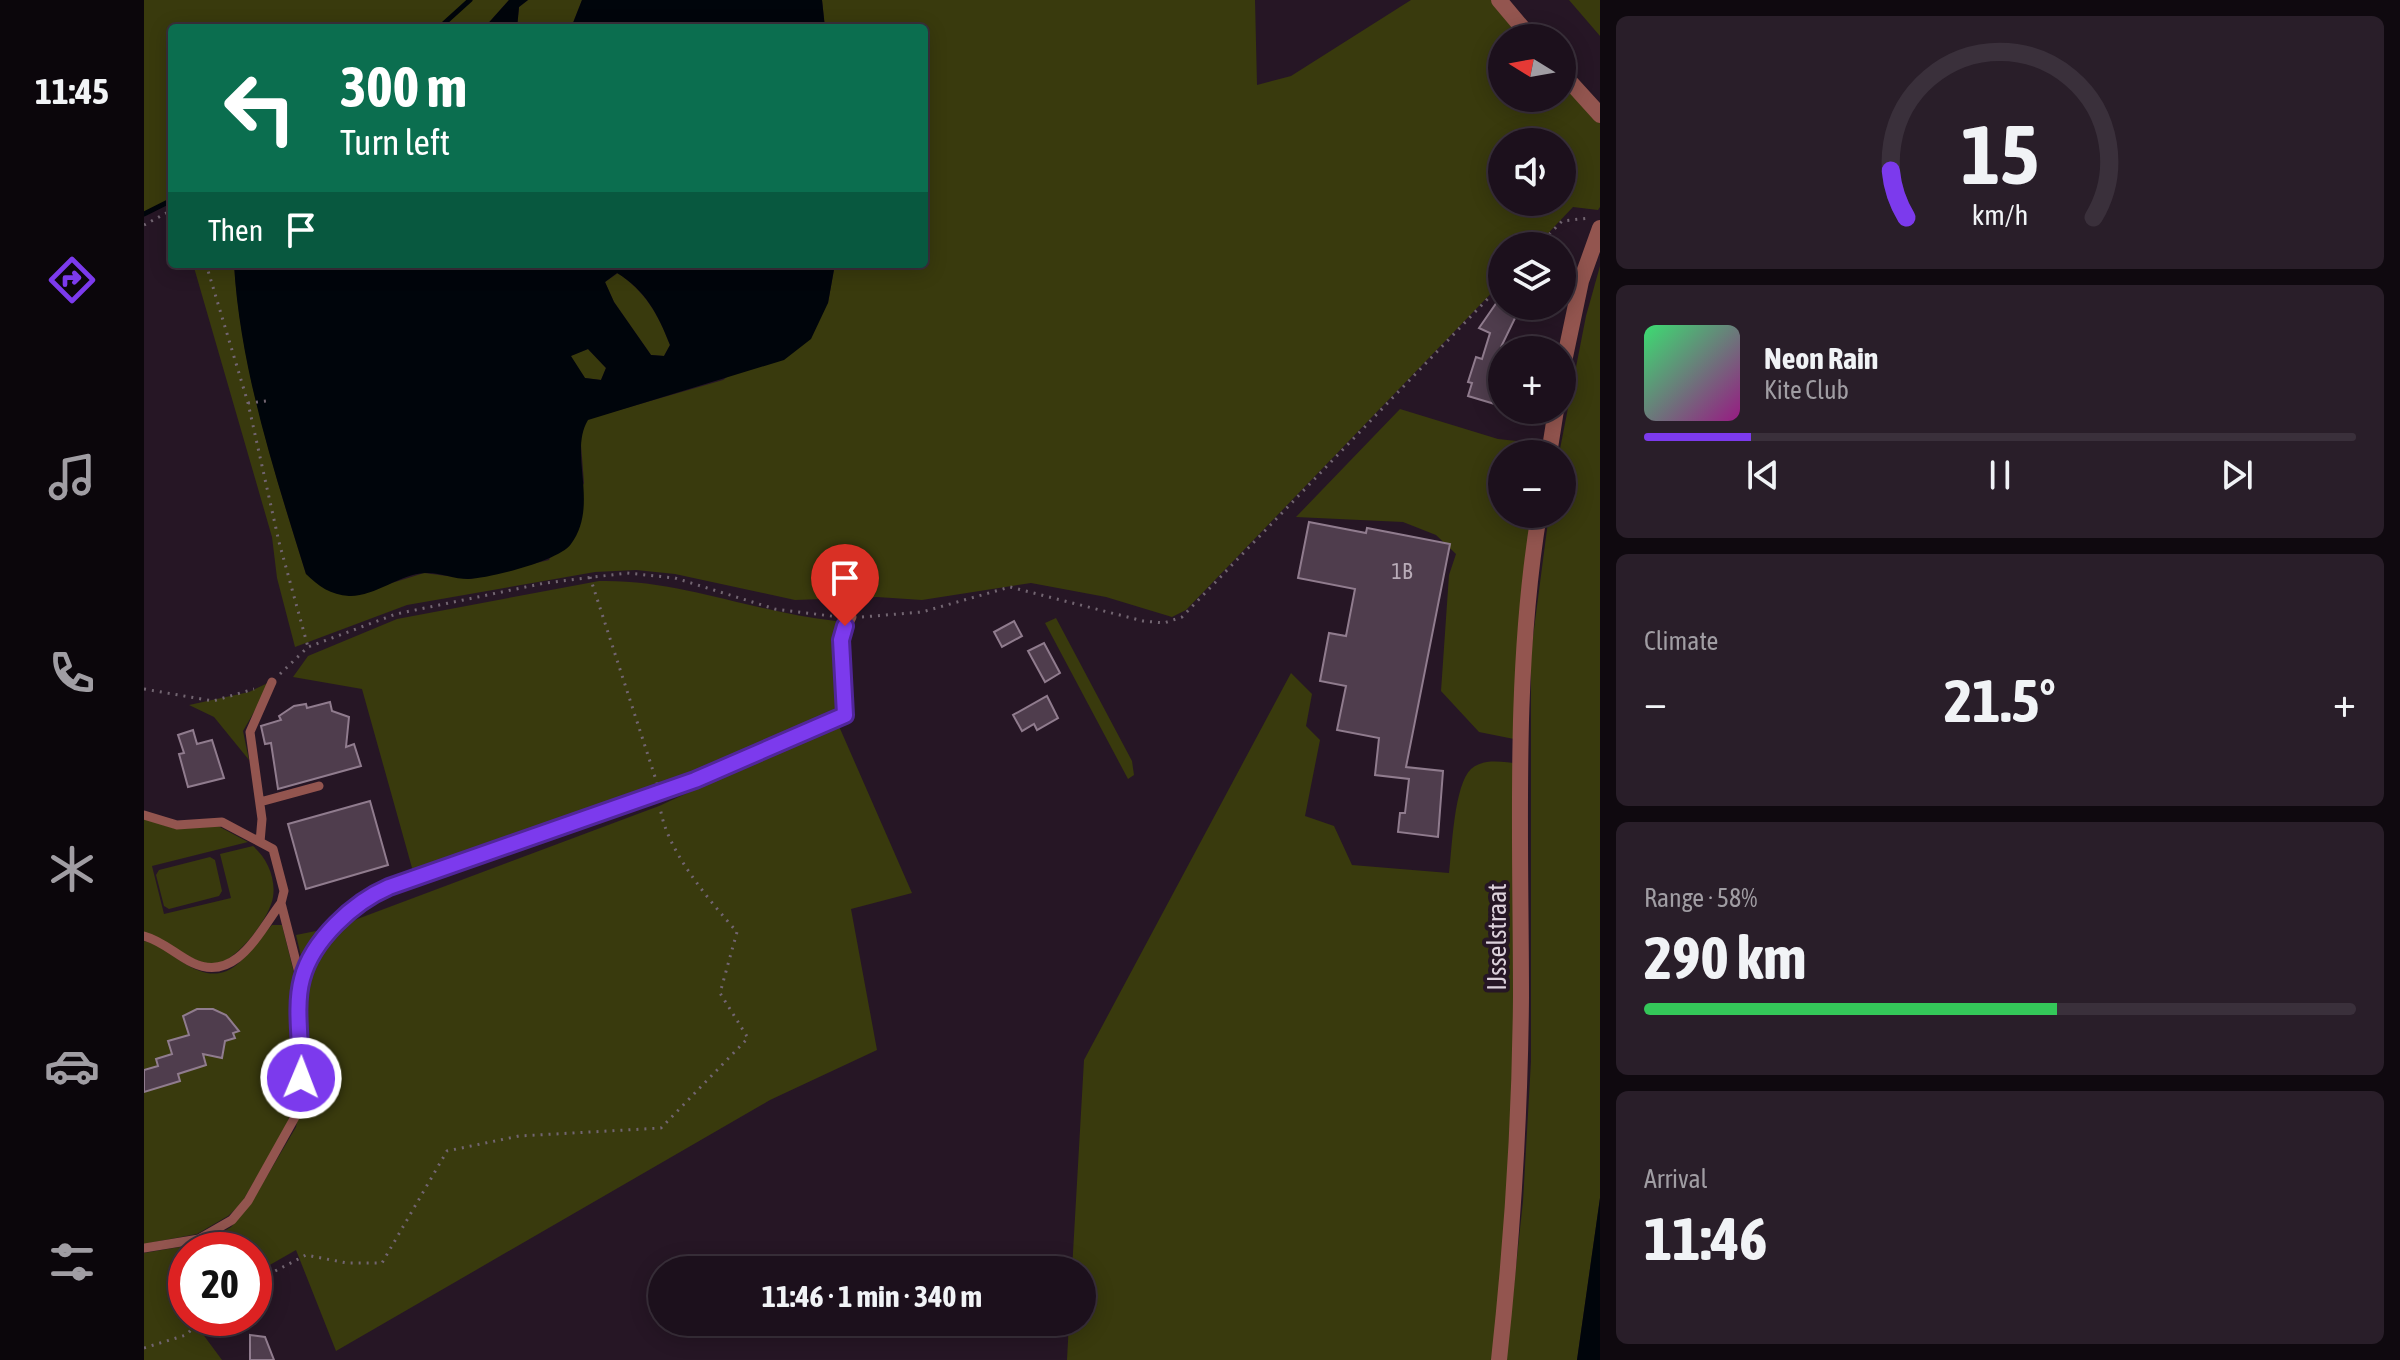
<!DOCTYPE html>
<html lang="en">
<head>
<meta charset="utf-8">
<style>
  body { margin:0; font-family:"Asap Condensed",sans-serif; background:#291e29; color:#f1f3f6; height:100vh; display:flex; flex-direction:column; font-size:30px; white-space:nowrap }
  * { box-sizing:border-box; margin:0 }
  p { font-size:26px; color:#a09da3 }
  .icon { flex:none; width:44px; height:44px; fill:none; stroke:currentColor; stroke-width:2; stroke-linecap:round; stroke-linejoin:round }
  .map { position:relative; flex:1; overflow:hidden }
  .side { display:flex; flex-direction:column; gap:16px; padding:16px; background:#0f090f; width:800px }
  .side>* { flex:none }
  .banner { position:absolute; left:24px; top:24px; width:760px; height:244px; border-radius:8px; box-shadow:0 4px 20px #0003,0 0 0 2px #3a303b; background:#0b6e4f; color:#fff; overflow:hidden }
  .needle { width:52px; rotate:281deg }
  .buttons { position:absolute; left:1344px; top:24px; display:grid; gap:16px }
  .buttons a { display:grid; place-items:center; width:88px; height:88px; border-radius:50%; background:#1c101c; box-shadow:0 4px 20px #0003,0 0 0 2px #3a303b; font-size:40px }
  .speed { position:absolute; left:24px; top:1232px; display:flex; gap:16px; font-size:40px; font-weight:700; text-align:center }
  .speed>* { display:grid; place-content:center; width:104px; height:104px; border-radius:50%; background:#1c101c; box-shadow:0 4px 20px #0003,0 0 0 2px #3a303b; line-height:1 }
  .speed .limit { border:12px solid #d22; background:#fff; color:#111 }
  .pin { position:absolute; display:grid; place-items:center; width:68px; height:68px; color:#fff; margin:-82px -34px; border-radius:50% 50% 50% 0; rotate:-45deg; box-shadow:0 0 8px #0007 }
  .pin .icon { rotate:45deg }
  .me { position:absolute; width:88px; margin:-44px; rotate:1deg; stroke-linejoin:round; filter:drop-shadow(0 0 6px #0008) }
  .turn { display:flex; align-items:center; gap:28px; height:168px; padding:0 40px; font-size:36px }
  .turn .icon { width:104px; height:104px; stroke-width:2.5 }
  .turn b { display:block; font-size:56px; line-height:68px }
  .then { display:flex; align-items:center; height:76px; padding:0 40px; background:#0003; gap:16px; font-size:30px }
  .big { font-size:60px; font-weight:700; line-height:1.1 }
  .side .card { flex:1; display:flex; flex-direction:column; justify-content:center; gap:12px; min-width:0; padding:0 28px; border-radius:12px; background:#291e29 }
  .side .dial { align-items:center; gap:0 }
  .dial svg { height:208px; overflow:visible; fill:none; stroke:#3a303b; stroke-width:7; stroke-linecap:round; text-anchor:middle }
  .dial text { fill:#f1f3f6; stroke:none }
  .song { display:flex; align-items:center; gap:24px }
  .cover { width:96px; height:96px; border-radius:12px; background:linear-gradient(135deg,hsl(140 70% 55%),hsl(310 70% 35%)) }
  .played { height:8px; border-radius:4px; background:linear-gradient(90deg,#7c3aed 15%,#3a303b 15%) }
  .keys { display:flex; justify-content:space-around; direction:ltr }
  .heat { display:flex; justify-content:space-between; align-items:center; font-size:44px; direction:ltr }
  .charge { height:12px; border-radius:6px; background:linear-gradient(90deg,#34c759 58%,#3a303b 0) }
  .trip { position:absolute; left:504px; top:1256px; width:448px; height:80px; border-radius:40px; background:#1c101c; box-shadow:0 4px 20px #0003,0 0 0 2px #3a303b; font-weight:700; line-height:80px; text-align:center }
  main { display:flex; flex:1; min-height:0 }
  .menu { display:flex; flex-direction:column; width:144px; justify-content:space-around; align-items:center; background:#0b060b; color:#a09da3 }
  .menu .icon { width:56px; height:56px }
  .menu .current { color:#7c3aed }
  .menu b { font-size:36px; color:#f1f3f6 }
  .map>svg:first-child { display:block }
  .green { fill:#393a0d; fill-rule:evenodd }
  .water { fill:#00050b; fill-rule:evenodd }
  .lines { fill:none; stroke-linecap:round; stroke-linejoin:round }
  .stream { stroke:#00050b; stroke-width:5 }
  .building { fill:#4f3d4d; stroke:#907c8e; stroke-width:2 }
  .path { stroke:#726571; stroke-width:3; stroke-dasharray:2 6; stroke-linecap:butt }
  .service { stroke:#93554f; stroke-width:9 }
  .minor { stroke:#93554f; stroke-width:16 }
  .route-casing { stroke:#51269a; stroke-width:20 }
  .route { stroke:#7c3aed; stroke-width:14 }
  .labels { text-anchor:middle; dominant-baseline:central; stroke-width:8; stroke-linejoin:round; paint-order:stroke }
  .number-label { font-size:22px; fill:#b9acb8 }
  .street-label { font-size:26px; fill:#dcd1db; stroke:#261625 }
</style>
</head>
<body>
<main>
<nav class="menu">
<b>11:45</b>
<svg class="icon current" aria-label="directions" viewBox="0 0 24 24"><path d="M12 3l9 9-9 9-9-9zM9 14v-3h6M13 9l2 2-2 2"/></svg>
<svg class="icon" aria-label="music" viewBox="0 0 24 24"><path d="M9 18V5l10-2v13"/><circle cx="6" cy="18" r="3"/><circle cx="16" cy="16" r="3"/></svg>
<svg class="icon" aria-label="phone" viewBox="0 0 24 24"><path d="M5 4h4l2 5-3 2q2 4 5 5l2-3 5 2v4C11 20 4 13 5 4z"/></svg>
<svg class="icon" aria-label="climate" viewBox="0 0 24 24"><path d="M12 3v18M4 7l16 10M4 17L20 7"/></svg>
<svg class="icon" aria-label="car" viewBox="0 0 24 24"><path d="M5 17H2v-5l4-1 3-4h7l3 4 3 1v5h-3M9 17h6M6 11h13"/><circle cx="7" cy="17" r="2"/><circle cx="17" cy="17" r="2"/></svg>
<svg class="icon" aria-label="filters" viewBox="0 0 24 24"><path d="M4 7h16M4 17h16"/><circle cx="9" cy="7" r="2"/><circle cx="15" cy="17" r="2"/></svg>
</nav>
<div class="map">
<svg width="1456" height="1360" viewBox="0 0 1456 1360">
  <rect width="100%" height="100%" fill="#261625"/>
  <!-- green -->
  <path class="green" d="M0,0H365L340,28H28V200L0,216Z
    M384,0H438L427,28H373L375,7Z
    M678,0H1111L1113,85L1147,76L1267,0H1351L1383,38H1358V98H1418V79L1456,123V207L1454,210L1429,207L1392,246H1358V282L1042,610L1028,617L962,597L887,583L778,600L733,597L651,600L531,574L492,570L451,572L263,605L151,647L133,578L128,537L49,264H90C97,369 131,474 162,574L206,596L280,573L326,579L405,560L440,483L436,432L444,419L579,380L684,303L691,264H780V28H681ZM1358,142H1418V202H1358Z
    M1425,0H1456V36Z
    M1456,266V1198L1433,1360H1362L1379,1201L1387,1061V652L1405,514H1418L1415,454L1442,316Z
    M474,273C501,292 514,313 526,345L520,356L507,355L470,302L461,282Z
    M444,349L462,368L457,380L441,378L426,356Z
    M1256,409L1354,439L1402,444L1400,454H1358V514H1392L1375,740L1335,732L1297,691L1305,575L1312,554L1292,535L1259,522L1152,517Z
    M455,581C537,579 611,613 692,621L691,711L581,763L270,875L218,689L149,677L164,656L253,619Z
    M912,618L988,761L990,775L984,779L901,623Z
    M1147,673L1168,694L1162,726L1176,740L1161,816L1190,826L1208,865L1305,873C1308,848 1310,785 1327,769C1339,758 1360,762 1375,764L1376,1044L1351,1360H923L925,1322H938V1270H928L940,1060Z
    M128,681L99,731L105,760L70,717L45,705L105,692Z
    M694,724L768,893L707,909L733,1050L626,1100L192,1351L152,1250L110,1274V1250H42V1318H51L50,1330L58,1333L78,1360H0V1253L59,1243L87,1227L107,1203L152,1127L161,1081L162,977L152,935L192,927L515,806Z
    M0,819L32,829L74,826L104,842L8,866L20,914L87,898L76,854L109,846C123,858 132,878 129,897C126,918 91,964 69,964C51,964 18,940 0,933Z
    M66,857L71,860L78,891L75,896L25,909L20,906L12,875L15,870Z
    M128,925H138L152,981L153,1077L144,1123L97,1204L84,1216L53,1234L0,1244V941C15,944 26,954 38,962C86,993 100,955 128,925Z"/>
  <!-- water -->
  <path class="water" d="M365,0H384L375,7L373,28H340Z
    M438,0H678L681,28H427Z
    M90,264H691L684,303L667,339L640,360L444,420C424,453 456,505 427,544C415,561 346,578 324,579C310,579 295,572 281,573C256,574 230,597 205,596C187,595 174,586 162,574C131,474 96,369 90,264ZM473,273C501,290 514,314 526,345L520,356L507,355L470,302L461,282ZM444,349L462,368L457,380L441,378L427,356Z
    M1456,1198V1360H1433Z"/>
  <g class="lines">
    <!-- stream -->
    <path class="stream" d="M295,28L326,0
      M0,214L28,200"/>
  </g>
  <!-- building -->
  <path class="building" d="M1353,302L1374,312L1357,347L1358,393L1354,405L1324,396L1328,383L1324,382L1332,357L1338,359L1346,333L1335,328Z
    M1165,522L1222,533L1223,528L1306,544L1262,767L1299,771L1294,837L1254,832L1256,813H1261L1265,779L1231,775L1235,738L1193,730L1202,686L1176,681L1185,633L1202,636L1211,589L1154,578Z
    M870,621L878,636L858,647L850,632Z
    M900,643L916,673L901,682L884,651Z
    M903,696L914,718L893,730L890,724L878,731L869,715Z
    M186,702L188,711L205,717L202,747L210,744L217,766L134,789L127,743L121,744L117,726L137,720L135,716L150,706L162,704L163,708Z
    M49,730L53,744L68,740L80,778L44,787L35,754L40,753L34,735Z
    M226,801L244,865L162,889L144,824Z
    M53,1009H69L82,1015L95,1031L89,1033L91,1038L81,1041L78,1058L59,1054L62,1065L34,1074L36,1081L0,1092V1070L14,1066L12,1059L28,1054L24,1041L45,1035L39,1016Z
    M106,1335L121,1337L130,1360H106Z"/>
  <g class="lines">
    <!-- path -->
    <path class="path" d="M0,225L28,210
      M1394,246L1418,221L1445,218
      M62,264L104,403L135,542L164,647
      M104,403L122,401
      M446,577L513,783
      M718,617L778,612L866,587L999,621L1020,623L1038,617L1358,284
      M136,674L164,647L252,614L401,583L483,573L531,578L631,609L695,617
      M0,689L69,701L110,689
      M110,1282L162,1255L203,1263H238L303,1151L375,1136L517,1128L604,1038L576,993L593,932C565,900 521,849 516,806
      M0,1348L42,1335L59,1318"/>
    <!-- service -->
    <path class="service" d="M116,802L175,786
      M0,815L33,825L78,822L129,849L140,891L137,903L157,981L158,1065L151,1117L104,1201L88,1220L55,1239L0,1248
      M116,842L118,819L106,732L128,682
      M0,936C19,941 32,955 49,963C92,983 115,932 137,903
      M157,981L178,943L227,895L551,780L701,715L697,640L708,617"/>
    <!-- minor -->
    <path class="minor" d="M1355,0L1387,38
      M1418,73L1456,115
      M1418,371L1437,281L1456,228
      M1405,454L1412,410
      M1355,1360C1368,1241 1376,1118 1377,997C1377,836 1369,673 1395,514"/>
  </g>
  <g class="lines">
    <!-- route casing -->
    <g class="route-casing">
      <path id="route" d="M157,1078C158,1047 150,1008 158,979C168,940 210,902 245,887L551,780L701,715L697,640L701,626"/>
    </g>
    <!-- route -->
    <use href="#route" class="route"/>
  </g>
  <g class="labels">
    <!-- number labels -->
    <g class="number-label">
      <text x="1258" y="571">1B</text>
    </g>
    <!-- street labels -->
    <g class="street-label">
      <text transform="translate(1353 937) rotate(-90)">IJsselstraat</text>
    </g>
  </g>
</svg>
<div class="buttons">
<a><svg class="needle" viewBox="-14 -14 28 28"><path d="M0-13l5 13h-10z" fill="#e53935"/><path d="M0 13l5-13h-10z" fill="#a09da3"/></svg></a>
<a><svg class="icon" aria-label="sound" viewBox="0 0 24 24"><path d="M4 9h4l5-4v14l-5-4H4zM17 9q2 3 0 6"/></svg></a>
<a><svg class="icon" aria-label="layers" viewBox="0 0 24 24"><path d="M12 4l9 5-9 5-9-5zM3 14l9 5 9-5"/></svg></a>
<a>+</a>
<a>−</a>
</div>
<div class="speed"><div class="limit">20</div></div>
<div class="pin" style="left:701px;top:626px;background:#d93025"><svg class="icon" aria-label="arrive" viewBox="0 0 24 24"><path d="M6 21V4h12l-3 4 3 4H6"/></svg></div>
<svg class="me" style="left:157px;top:1078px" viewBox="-20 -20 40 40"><circle r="17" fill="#7c3aed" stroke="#fff" stroke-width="3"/><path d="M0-11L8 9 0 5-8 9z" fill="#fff"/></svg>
<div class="trip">11:46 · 1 min · 340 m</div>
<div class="banner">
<div class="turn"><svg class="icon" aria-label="left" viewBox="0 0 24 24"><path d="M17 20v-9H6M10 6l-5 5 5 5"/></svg><div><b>300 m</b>Turn left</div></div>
<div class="then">Then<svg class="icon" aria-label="arrive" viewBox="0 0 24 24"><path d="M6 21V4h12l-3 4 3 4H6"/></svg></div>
</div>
</div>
<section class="side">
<div class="card dial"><svg viewBox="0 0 100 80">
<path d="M14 69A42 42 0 1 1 86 69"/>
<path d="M14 69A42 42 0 0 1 8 51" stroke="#7c3aed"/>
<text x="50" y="56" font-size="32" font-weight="700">15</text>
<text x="50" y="72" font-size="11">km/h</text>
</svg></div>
<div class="card">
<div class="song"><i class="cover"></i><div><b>Neon Rain</b><p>Kite Club</p></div></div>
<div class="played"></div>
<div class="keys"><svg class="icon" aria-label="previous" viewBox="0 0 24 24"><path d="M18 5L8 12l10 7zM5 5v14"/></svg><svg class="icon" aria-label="pause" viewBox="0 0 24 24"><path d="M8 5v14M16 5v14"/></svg><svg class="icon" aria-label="next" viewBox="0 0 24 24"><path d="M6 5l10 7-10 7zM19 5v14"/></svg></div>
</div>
<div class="card"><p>Climate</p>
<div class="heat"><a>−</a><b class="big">21.5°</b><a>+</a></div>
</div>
<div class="card"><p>Range · 58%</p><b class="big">290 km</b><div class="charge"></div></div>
<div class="card"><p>Arrival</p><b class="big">11:46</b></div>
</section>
</main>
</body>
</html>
